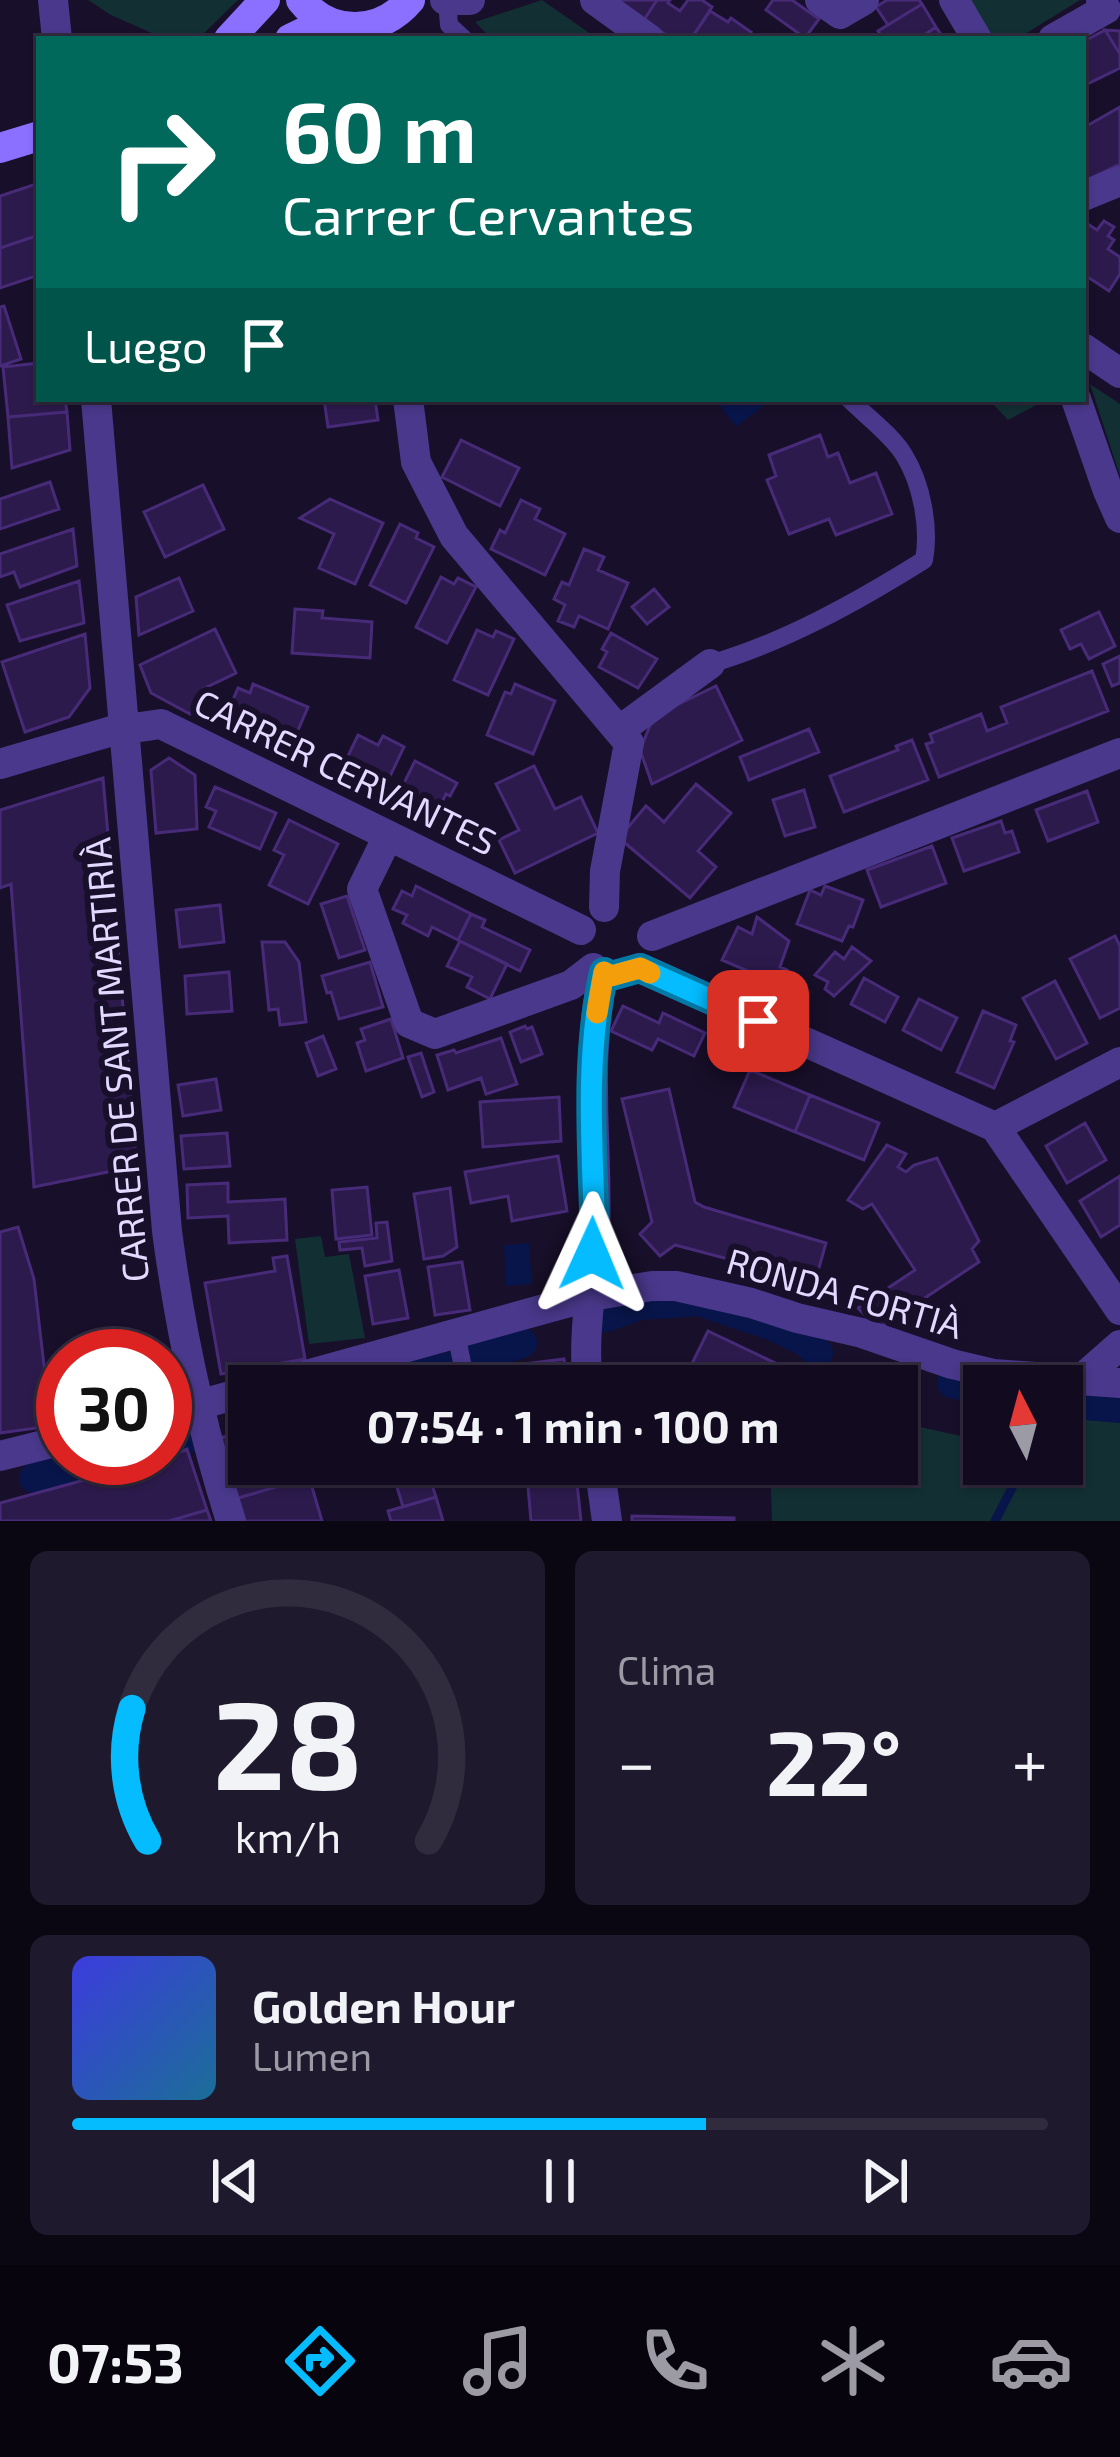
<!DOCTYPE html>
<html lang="es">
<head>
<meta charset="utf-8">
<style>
  body { margin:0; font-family:"Exo 2",sans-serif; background:#1f192d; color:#f1f3f6; height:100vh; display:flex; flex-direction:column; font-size:45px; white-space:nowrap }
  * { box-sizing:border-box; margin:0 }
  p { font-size:39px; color:#9c9ba5 }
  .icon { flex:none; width:66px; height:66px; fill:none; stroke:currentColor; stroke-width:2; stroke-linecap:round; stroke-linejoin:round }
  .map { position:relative; height:1521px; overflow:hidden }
  .side { display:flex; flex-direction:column; gap:30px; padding:30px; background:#0a0612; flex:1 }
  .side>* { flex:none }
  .banner { position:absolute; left:36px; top:36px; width:1050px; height:366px; border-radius:0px; box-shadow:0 3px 9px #0004,0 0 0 3px #312b3e; background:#00695c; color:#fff; overflow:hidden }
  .needle { width:78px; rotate:354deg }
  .tools { position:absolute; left:963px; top:1365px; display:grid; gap:24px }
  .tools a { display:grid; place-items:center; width:120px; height:120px; border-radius:0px; background:#120b20; box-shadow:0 3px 9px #0004,0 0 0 3px #312b3e; font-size:60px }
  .speed { position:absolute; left:36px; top:1329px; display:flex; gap:24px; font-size:60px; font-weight:700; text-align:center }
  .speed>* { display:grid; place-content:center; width:156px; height:156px; border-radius:50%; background:#120b20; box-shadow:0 3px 9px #0004,0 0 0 3px #312b3e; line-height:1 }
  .speed .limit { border:18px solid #d22; background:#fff; color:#111 }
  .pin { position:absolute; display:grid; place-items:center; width:102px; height:102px; color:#fff; margin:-51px; border-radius:24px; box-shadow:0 6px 18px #0006 }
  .me { position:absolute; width:132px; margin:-66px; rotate:1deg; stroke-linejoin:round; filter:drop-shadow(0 0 9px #0008) }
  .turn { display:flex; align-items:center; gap:42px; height:252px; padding:0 48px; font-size:54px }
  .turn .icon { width:156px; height:156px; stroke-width:2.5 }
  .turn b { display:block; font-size:84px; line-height:102px }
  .then { display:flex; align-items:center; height:114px; padding:0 48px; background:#0003; gap:24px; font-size:45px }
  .big { font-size:90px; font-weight:700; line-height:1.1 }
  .side .tile { flex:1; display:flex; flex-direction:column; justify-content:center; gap:18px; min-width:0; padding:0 42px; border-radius:18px; background:#1f192d }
  .side .dial { align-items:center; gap:0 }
  .dial svg { height:312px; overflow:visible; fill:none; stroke:#312b3e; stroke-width:7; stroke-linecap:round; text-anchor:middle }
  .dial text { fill:#f1f3f6; stroke:none }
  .song { display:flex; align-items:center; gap:36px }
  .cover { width:144px; height:144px; border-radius:18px; background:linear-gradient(135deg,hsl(240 70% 55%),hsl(200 70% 35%)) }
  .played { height:12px; border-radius:6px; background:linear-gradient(90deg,#04bcff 65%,#312b3e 65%) }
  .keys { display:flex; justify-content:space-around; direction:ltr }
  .heat { display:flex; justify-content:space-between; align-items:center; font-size:66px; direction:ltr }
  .side .tiles { flex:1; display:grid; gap:30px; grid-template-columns:1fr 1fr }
  .tile:last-child { grid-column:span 2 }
  .trip { position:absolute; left:228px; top:1365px; width:690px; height:120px; border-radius:0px; background:#120b20; box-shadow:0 3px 9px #0004,0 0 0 3px #312b3e; font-weight:700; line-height:120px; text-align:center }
  .dock { display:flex; height:192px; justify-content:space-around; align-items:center; background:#07040d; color:#9c9ba5 }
  .dock .icon { width:84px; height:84px }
  .dock .current { color:#04bcff }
  .dock b { font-size:54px; color:#f1f3f6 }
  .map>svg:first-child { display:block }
  .green { fill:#122f34 }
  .water { fill:#08154a }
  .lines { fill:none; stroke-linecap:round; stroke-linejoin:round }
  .stream { stroke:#08154a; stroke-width:9 }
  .canal { stroke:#08154a; stroke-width:30 }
  .building { fill:#2c1a4c; stroke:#472b79; stroke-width:3 }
  .service { stroke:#49388b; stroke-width:18 }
  .minor { stroke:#49388b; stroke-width:30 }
  .secondary { stroke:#8b6fff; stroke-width:30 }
  .route-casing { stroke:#037aa6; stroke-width:30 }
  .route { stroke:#04bcff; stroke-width:21 }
  .slow { stroke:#f59e0b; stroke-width:21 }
  .labels { text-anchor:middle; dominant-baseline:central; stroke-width:12; stroke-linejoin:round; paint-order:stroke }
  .street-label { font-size:36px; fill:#e3d8ff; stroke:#180f2a }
</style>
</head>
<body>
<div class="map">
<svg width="1120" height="1521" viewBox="0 0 1120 1521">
  <rect width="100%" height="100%" fill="#180f2a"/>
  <!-- green -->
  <path class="green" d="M88,0H238L198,39H165L111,15Z
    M542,0L598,39H492L475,22Z
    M966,0H1080L1017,39H990Z
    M1090,384L1120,404V476Z
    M988,399H1039L1040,403L1008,420Z
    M321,1236L325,1257L349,1254L365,1338L309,1344L295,1239Z
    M1062,1396L1120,1401V1521H772L770,1464H897V1422L984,1441V1464H1062Z"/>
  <!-- water -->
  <path class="water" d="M723,399H772L736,427L718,403Z
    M529,1243L532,1284L506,1286L504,1245Z"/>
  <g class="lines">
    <!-- stream -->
    <path class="stream" d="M995,1521L1012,1488L1019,1464"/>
    <!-- canal -->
    <path class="canal" d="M605,1317L640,1305L699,1301L773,1326L805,1341L818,1353
      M952,1383L984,1390
      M363,1386L451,1367L522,1343
      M1062,1403L1120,1408
      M241,1412L249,1411
      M165,1444L191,1437
      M34,1478L111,1458"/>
  </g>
  <!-- building -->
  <path class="building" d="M614,0H657L644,20Z
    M657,0H670L668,3L680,11L688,0H702L712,7L691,39H672L644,20Z
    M773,0H792L819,19L805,38L766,10Z
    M887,0H919L922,4L888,25L876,7Z
    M922,4L936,27L918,39H883L878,31Z
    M710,11L728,22L731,18L751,32L746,39H691Z
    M936,27L944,39H918Z
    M1105,30L1120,54V68L1083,86V42Z
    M1105,30L1120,31V54Z
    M1120,107V164L1083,182V128Z
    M39,183V235L0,248V196Z
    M1083,221L1097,230L1104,221L1114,227L1108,236L1114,240L1108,249L1120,257V274L1109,291L1083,274Z
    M39,235V275L0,288V248Z
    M4,306L21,359L0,366V307Z
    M39,363V399H65L67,412L8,417L3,367Z
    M324,399H375L378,420L328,427Z
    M67,412L70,450L12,468L8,417Z
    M820,435L828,457L838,453L850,483L876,473L892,514L836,535L829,519L789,534L767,480L776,476L769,455Z
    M461,440L519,468L500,506L442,477Z
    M50,482L59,509L0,529V499Z
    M203,485L224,529L165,557L144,512Z
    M330,499L383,523L355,584L319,568L334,534L300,518Z
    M521,500L540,509L535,519L565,534L545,575L491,549L500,530L505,533Z
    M400,524L418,533L416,538L434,547L406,603L370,585Z
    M73,529L77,566L20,587L14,572L0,577V554Z
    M584,549L604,557L598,570L628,583L608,629L579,616L574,627L558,621L565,605L554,599L562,582L569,585Z
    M441,577L454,584L458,578L476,587L447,643L416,627Z
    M179,578L193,611L139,635L136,597Z
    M79,581L84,623L20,641L7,605Z
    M654,589L669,607L647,624L632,607Z
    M295,609L323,611L322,618L372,622L370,658L292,653Z
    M1099,612L1115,646L1089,659L1081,644L1070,649L1061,630Z
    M215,629L236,673L203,689L190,714L151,693L140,665Z
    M477,630L493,637L496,631L514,639L488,695L454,680Z
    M611,633L657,659L638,688L599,667L607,652L602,649Z
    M85,634L90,688L69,717L25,732L2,662Z
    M1120,656V683L1112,686L1103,664Z
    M1092,671L1108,711L939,777L926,744L933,742L930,734L981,714L987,731L1007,723L1001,707Z
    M253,684L308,707L289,751L223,723L238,688L250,693Z
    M515,684L555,701L533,754L487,735L505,692L511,694Z
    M716,686L742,740L652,784L640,750L654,716Z
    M809,729L819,752L749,780L740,757Z
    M358,735L378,745L383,736L404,747L380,797L338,777Z
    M912,740L928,780L844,812L830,776L898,750L896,746Z
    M169,758L195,775L197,829L156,833L151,770Z
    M415,761L457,783L450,796L446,794L440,806L402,787Z
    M534,766L555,809L581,797L598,833L515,873L499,840L519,830L496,784Z
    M103,778L137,1166L34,1187L11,884L0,888V810Z
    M696,784L731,813L698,851L716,867L690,898L619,838L646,806L664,822Z
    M215,787L276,813L260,849L209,827L216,811L206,807Z
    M804,790L815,827L785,836L773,800Z
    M1087,791L1098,822L1048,841L1036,810Z
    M289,820L338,844L308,904L269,885L284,855L274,850Z
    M1001,821L1005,833L1012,831L1019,852L964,871L952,838Z
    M932,846L946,883L881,907L867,870Z
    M416,886L471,914L458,940L432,927L428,936L403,923L407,915L393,909L402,891L412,896Z
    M825,886L863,900L853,927L849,926L842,941L797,924L810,890L821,895Z
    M347,896L365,950L339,958L321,904Z
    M220,905L224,942L180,947L176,910Z
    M471,914L485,920L482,927L530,950L520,971L458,940Z
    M757,917L789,941L780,967L787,970L780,985L722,960L738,927L752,934Z
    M1115,936L1120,946V1008L1100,1018L1070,959Z
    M460,941L507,964L490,999L467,987L472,977L447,966Z
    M262,942H285L299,962L306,1022L280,1025L278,1009L269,1010Z
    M852,947L871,961L834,996L825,989L828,982L815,975L835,952L844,959Z
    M370,962L383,1007L339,1019L331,992L327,993L322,976Z
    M229,972L232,1011L187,1014L185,976Z
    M864,978L898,997L885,1022L851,1004Z
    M1055,981L1087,1043L1056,1059L1023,998Z
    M919,999L957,1018L941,1050L903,1030Z
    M623,1006L659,1023L663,1013L705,1033L694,1056L658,1039L652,1050L611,1031Z
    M983,1011L1016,1025L1010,1041L1014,1042L994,1088L957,1072Z
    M391,1019L403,1058L366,1071L357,1043L365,1040L361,1029Z
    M525,1026L527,1029L532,1027L542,1054L521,1062L510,1032Z
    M323,1036L336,1069L318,1076L306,1043Z
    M501,1038L517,1084L486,1094L481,1078L448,1090L437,1055L454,1050L456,1053Z
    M421,1053L434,1092L422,1097L408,1057Z
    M750,1070L810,1095L795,1132L734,1107Z
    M216,1079L221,1110L183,1116L178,1085Z
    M669,1089L695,1202L704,1207L826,1243L815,1282L675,1245L660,1256L640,1234L652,1222L622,1099Z
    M810,1095L879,1123L864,1160L795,1132Z
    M559,1097L561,1141L483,1147L480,1102Z
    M1085,1123L1106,1160L1067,1183L1046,1146Z
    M227,1133L230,1166L184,1169L181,1136Z
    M887,1145L906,1154L898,1167L906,1172L914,1165L937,1158L979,1241L972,1249L979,1262L878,1329L858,1308L915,1270L872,1204L863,1209L848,1200Z
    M558,1156L567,1211L512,1221L508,1196L471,1203L465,1172Z
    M1120,1176V1225L1101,1237L1080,1201Z
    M228,1183V1202L285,1199L287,1240L229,1243L228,1216L188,1218L187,1185Z
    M367,1187L372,1235L336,1239L332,1190Z
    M450,1188L457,1247L443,1256L424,1259L414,1194Z
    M387,1222L392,1261L365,1266L362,1248L340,1250L339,1242L377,1238L376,1223Z
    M18,1227L34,1279L51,1426L0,1433V1232Z
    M287,1256L305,1359L221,1374L205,1283L275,1271L273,1258Z
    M462,1262L470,1310L435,1315L428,1267Z
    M399,1270L408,1318L373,1324L365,1276Z
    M708,1331L792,1371L785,1386H681Z
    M564,1359L567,1386H511L509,1366Z
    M249,1430V1464H299L300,1468L266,1478L269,1489L235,1499L216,1439Z
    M187,1449L207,1510L169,1521H0V1503L165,1458Z
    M299,1464H352L315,1472L313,1465L300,1468Z
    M390,1464H425L436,1497L403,1507Z
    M526,1464H575L581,1521H531Z
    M309,1477L322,1521H242L235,1499Z
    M436,1497L443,1521H391L388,1511Z
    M207,1510L211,1521H169Z
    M632,1516L734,1518V1521H632Z"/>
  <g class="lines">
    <!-- service -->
    <path class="service" d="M447,1L449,25L464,39
      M710,664C785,642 857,602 924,560C930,528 922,484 904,455C893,436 865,415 849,399
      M456,1334L467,1386
      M483,1464V1465"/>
    <!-- minor -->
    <path class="minor" d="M53,0L57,39
      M445,0H470
      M595,0L649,39
      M820,0L840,14L864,0
      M954,0L977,39
      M1053,39L1106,9L1101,0
      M1083,196L1120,181
      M1083,348L1120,373
      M96,399L167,1231C180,1330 201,1427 231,1521
      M408,399L416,462L454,536L629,743L605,871L604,907
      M1076,399L1108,491L1120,518
      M620,730L710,664
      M0,764L112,731L161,724L581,930
      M388,836L362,889L409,1023L435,1034L571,985L593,968
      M652,936L1120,753
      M640,968L995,1127L1120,1310
      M995,1127L1120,1062
      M1079,1381L1120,1345
      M267,1386L591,1296L652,1286H676L751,1303L797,1318L862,1333L952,1364L994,1374L1120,1383
      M588,1386C582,1338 592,1287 595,1239C599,1150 583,1061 604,972
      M165,1414L249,1391
      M0,1456L63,1440
      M599,1464L607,1521"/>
    <!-- secondary -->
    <path class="secondary" d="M301,0C330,37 381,35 410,0
      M229,39L265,0
      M290,39L327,21
      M0,148L39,136"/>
  </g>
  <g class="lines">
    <!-- route casing -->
    <g class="route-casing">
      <path id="route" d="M592,1254L595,1242C593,1153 584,1060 604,972L611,976L640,968L758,1021"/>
    </g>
    <!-- route -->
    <use href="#route" class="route"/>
    <!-- slow -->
    <path class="slow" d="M597,1013L604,972L611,976L640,968L650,973"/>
  </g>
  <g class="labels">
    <!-- street labels -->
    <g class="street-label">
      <text transform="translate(346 771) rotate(26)">CARRER CERVANTES</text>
      <text transform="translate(115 1060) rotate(-95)">CARRER DE SANT MARTIRIÀ</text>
      <text transform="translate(845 1292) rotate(16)">RONDA FORTIÀ</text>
    </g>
  </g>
</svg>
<div class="tools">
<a><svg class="needle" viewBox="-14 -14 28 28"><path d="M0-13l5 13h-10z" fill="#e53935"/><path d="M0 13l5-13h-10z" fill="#9c9ba5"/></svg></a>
</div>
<div class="speed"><div class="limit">30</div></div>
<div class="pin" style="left:758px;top:1021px;background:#d93025"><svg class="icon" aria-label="arrive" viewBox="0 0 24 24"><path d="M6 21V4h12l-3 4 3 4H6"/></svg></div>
<svg class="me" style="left:592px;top:1254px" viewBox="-20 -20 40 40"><path d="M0-17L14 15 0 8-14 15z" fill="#04bcff" stroke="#fff" stroke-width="4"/></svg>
<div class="trip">07:54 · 1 min · 100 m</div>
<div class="banner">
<div class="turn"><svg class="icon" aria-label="right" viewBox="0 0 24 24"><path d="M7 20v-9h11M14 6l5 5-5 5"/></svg><div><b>60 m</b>Carrer Cervantes</div></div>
<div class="then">Luego<svg class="icon" aria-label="arrive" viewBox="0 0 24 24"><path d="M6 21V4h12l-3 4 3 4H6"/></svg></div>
</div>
</div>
<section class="side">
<div class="tiles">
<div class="tile dial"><svg viewBox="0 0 100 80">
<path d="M14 69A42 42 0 1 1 86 69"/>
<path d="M14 69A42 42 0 0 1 10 35" stroke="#04bcff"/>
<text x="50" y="56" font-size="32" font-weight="700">28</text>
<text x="50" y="72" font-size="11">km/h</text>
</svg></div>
<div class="tile"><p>Clima</p>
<div class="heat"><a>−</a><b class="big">22°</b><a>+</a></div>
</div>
<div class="tile">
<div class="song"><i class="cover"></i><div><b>Golden Hour</b><p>Lumen</p></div></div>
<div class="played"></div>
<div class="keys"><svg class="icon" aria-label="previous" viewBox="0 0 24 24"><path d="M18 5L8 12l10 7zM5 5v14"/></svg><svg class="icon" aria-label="pause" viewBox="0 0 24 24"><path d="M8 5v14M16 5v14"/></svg><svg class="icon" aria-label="next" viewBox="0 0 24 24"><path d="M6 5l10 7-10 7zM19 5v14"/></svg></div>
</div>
</div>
</section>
<nav class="dock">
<b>07:53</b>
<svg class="icon current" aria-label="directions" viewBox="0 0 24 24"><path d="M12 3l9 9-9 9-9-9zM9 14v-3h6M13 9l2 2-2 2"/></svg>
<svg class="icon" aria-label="music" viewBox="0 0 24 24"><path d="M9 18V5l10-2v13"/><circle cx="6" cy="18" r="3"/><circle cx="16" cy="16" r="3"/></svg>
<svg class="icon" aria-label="phone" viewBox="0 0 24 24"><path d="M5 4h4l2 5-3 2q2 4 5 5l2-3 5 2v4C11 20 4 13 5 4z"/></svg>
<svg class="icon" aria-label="climate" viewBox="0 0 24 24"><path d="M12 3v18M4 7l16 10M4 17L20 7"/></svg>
<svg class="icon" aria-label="car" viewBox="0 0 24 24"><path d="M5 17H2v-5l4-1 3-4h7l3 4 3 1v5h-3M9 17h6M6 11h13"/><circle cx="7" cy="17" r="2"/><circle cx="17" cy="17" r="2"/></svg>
</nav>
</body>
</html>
